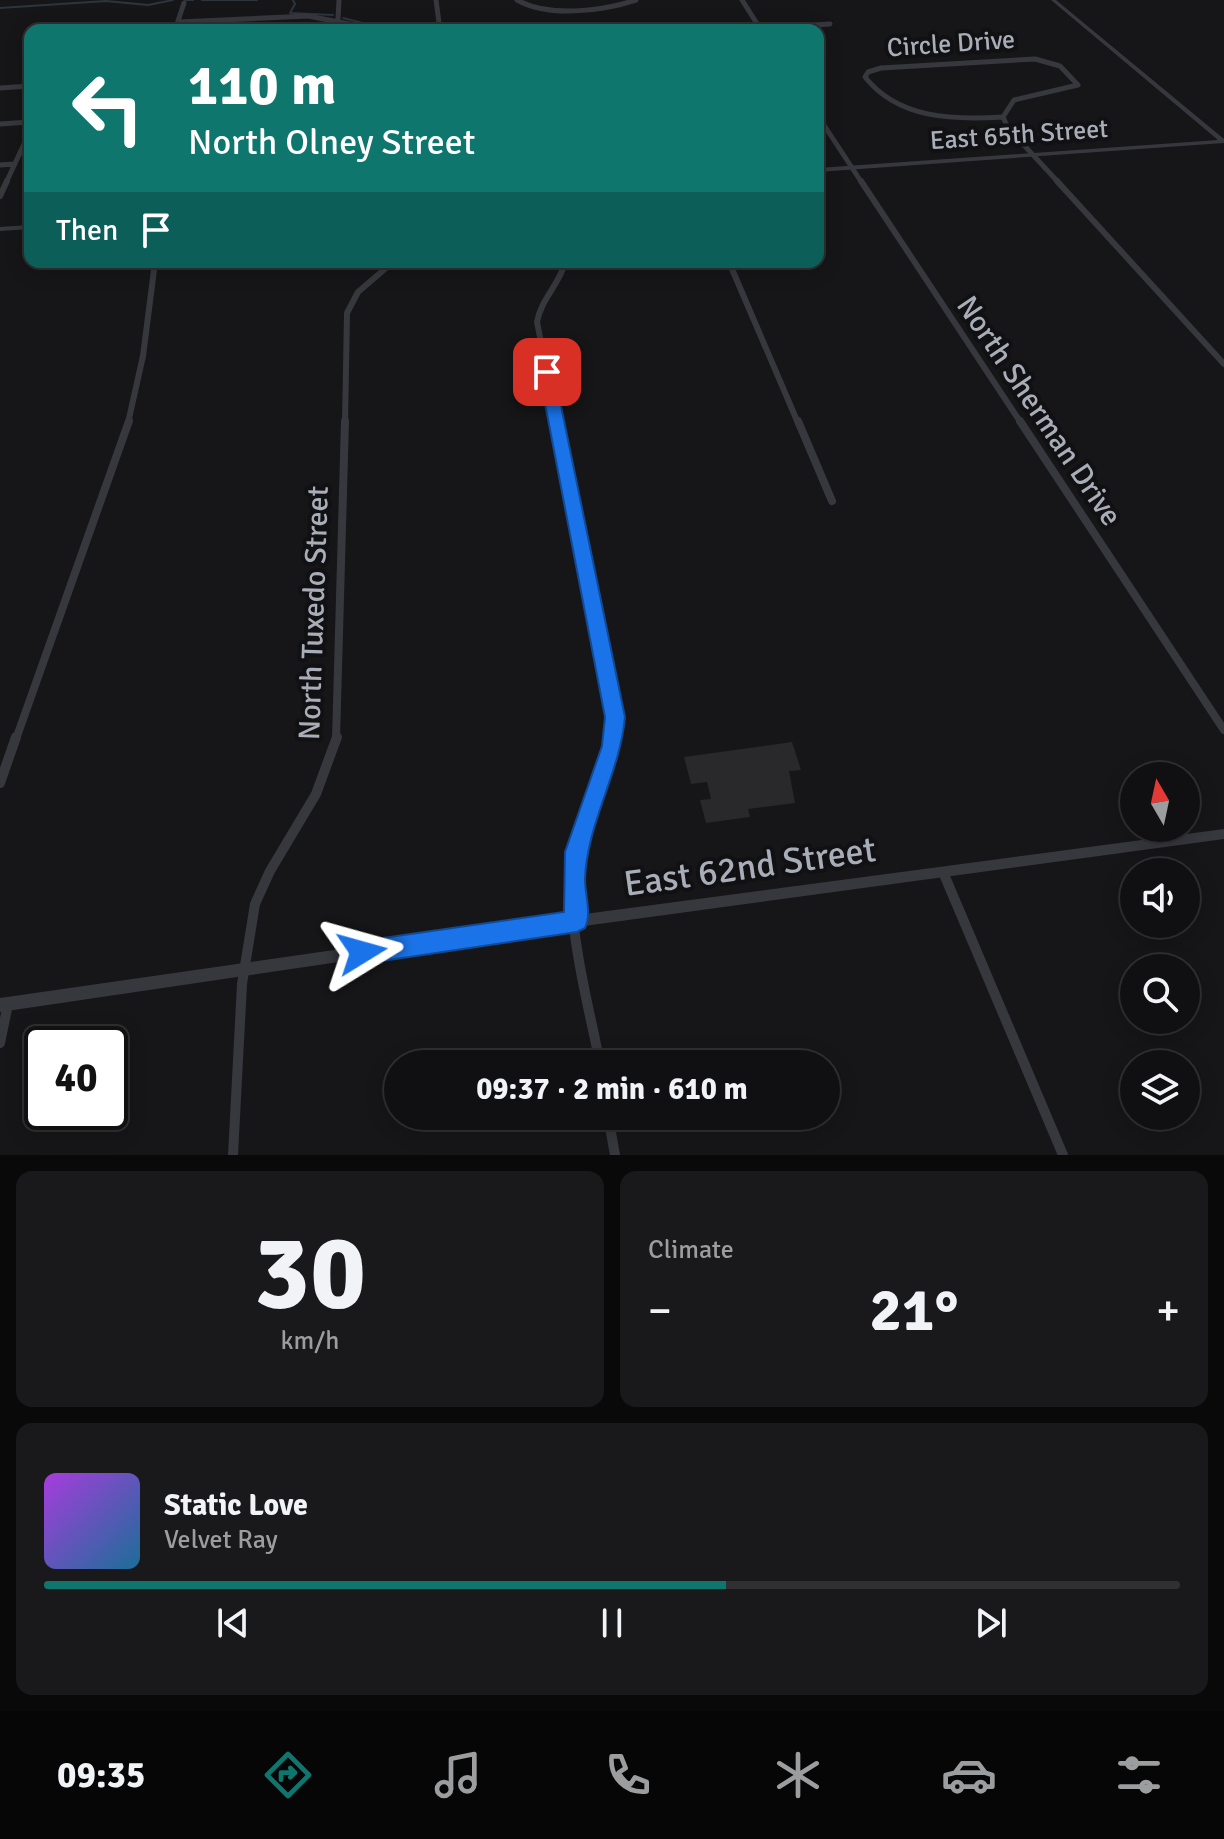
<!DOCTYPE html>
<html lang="en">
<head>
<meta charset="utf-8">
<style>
  body { margin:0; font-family:Signika,sans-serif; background:#19191b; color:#f1f3f6; height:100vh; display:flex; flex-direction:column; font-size:30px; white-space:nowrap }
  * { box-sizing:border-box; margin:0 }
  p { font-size:26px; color:#9c9d9f }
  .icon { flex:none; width:44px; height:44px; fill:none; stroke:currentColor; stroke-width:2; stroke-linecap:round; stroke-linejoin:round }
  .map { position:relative; height:1155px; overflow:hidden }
  .details { display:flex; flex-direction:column; gap:16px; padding:16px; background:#09090a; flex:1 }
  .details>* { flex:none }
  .guide { position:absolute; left:24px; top:24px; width:800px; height:244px; border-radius:16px; box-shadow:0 4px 20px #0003,0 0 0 2px #303032; background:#0f766e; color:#fff; overflow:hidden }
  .needle { width:52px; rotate:351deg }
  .buttons { position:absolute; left:1120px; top:762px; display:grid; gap:16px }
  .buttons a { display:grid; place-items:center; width:80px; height:80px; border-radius:50%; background:#101012; box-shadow:0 4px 20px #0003,0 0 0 2px #303032; font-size:40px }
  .speed { position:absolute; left:24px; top:1026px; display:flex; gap:16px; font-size:40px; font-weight:700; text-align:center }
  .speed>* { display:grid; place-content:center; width:104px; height:104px; border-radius:50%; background:#101012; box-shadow:0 4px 20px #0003,0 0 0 2px #303032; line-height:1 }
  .speed .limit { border:4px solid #111; border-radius:12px; background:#fff; color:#111 }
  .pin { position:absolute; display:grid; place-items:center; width:68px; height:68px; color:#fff; margin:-34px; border-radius:16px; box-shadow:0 4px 12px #0006 }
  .me { position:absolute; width:88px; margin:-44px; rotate:82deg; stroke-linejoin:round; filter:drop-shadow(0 0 6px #0008) }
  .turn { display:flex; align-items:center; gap:28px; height:168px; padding:0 32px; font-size:36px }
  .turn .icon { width:104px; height:104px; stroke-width:2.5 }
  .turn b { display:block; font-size:56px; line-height:68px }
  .then { display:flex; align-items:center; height:76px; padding:0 32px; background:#0003; gap:16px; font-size:30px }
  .big { font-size:60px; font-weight:800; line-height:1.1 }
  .details .card { flex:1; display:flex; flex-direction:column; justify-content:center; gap:12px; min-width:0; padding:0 28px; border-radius:16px; background:#19191b }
  .details .dial { align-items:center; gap:0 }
  .dial b { font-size:104px; line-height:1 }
  .song { display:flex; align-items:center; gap:24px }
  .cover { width:96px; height:96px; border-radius:12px; background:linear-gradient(135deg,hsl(280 70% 55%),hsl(200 70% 35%)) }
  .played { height:8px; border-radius:4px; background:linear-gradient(90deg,#0f766e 60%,#303032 60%) }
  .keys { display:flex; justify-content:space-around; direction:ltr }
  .heat { display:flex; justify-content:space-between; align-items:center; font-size:44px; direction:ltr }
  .details .tiles { flex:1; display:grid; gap:16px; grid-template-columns:1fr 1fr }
  .card:last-child { grid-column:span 2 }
  .trip { position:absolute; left:384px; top:1050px; width:456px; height:80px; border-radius:40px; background:#101012; box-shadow:0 4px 20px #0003,0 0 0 2px #303032; font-weight:800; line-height:80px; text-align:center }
  .tabs { display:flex; height:128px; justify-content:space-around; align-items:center; background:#060607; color:#9c9d9f }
  .tabs .icon { width:56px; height:56px }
  .tabs .current { color:#0f766e }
  .tabs b { font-size:36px; color:#f1f3f6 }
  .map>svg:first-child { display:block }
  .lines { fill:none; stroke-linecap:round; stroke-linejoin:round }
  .stream { stroke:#2c353c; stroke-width:2 }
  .building { fill:#29292c }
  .minor-far3 { stroke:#37383d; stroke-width:5 }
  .minor-far2 { stroke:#37383d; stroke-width:6 }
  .minor-far1 { stroke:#37383d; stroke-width:8 }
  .minor { stroke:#37383d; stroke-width:10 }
  .tertiary { fill:#37383d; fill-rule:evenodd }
  .route { fill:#1a73e8; stroke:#114b97; stroke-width:2 }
  .labels { text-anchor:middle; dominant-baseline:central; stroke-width:8; stroke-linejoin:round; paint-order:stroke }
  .far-street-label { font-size:26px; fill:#a8adb8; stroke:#111113 }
  .street-label { font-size:30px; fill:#a8adb8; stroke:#111113 }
  .near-street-label { font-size:36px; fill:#a8adb8; stroke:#111113 }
</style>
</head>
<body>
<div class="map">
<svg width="1224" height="1155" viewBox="0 0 1224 1155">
  <rect width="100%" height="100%" fill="#161618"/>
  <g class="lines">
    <!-- stream -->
    <path class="stream" d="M185,0H193
      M202,0H257
      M293,0L295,4L290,13L333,15
      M0,8L106,1L148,5L173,0
      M343,18L390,30"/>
  </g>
  <!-- building -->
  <path class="building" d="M792,742L801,770L789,771L795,803L748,809L750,817L706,823L700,800L711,799L707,782L691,784L684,757Z"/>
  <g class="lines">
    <!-- minor-far3 -->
    <path class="minor-far3" d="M436,0L440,30
      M517,0C549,18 602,11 636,0
      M742,0L761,30
      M338,19L339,0
      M178,22L308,16L380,30
      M760,28L830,24
      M175,30L184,3
      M1035,59L1060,66L1078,85L1014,100L1003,117C953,120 898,119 865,77L868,72L881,68Z
      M0,88L30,86
      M818,116L862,183
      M1003,117L1008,128L1059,183
      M0,124L30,122
      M0,165L15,164
      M6,183L30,131"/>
    <!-- minor-far2 -->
    <path class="minor-far2" d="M861,181L1021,423
      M1057,181L1224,364
      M0,196L7,181
      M729,262L798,423
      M128,423L143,356L155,262
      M345,423L347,313L358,292L393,262
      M557,423L537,322C541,299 560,284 565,262"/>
    <!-- minor-far1 -->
    <path class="minor-far1" d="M557,421L615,709L613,739
      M798,421L832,501
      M1020,421L1224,730
      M16,739L129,421
      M336,739L345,421"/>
    <!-- minor -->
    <path class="minor" d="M0,783L16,737
      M943,872L1063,1155
      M0,1043L8,1004
      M600,1064C587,995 563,920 576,849C583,810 606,776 613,737
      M608,1116L615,1155
      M233,1155L242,984L255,904L270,871L316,794L337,737"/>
    <!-- tertiary -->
    <path class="tertiary" d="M1051,0H1056L1224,139V143L818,172V168L1218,140Z
      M30,225V229L0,231V227Z
      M1224,829V839L577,927L0,1012V998L577,915Z"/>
  </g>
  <!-- route -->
  <path class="route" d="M547,367L554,372L625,717C620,773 587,823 585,879C585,896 592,913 585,928L577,932L362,964L353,960L350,952L353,944L362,941L564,912L565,852L602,746L605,717L539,372Z"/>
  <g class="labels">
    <!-- far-street labels -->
    <g class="far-street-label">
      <text transform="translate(951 44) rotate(-4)">Circle Drive</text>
      <text transform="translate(1019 135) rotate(-4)">East 65th Street</text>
    </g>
    <!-- street labels -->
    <g class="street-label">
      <text transform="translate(1039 411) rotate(56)">North Sherman Drive</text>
      <text transform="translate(314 613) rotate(-88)">North Tuxedo Street</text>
    </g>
    <!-- near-street labels -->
    <g class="near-street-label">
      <text transform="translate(750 867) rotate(-8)">East 62nd Street</text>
    </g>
  </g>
</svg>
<div class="buttons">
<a><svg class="needle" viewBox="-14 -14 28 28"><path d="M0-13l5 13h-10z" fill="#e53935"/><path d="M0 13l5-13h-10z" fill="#9c9d9f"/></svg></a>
<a><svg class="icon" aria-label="sound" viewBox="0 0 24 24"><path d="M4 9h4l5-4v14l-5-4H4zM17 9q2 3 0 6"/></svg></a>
<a><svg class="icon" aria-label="search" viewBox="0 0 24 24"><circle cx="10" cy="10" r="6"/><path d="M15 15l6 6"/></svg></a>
<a><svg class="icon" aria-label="layers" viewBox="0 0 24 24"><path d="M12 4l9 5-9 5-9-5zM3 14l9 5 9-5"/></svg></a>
</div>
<div class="speed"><div class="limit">40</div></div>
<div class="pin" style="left:547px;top:372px;background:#d93025"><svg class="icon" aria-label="arrive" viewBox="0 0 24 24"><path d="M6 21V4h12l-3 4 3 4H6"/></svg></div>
<svg class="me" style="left:362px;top:952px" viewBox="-20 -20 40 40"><path d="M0-17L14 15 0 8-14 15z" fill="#1a73e8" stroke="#fff" stroke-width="4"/></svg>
<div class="trip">09:37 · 2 min · 610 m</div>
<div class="guide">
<div class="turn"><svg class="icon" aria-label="left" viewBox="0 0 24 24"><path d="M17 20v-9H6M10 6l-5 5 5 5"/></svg><div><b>110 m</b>North Olney Street</div></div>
<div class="then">Then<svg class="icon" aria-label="arrive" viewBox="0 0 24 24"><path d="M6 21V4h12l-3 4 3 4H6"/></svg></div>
</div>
</div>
<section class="details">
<div class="tiles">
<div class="card dial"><b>30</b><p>km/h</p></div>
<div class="card"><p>Climate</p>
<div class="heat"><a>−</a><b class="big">21°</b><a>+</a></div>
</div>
<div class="card">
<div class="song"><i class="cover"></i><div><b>Static Love</b><p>Velvet Ray</p></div></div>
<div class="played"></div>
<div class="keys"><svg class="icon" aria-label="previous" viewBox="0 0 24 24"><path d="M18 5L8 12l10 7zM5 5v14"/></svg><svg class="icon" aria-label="pause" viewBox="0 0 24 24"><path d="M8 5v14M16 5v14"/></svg><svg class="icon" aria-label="next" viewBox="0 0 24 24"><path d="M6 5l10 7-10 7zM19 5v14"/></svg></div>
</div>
</div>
</section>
<nav class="tabs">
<b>09:35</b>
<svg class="icon current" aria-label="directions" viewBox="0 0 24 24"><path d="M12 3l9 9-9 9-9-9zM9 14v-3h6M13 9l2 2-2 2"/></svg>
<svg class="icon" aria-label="music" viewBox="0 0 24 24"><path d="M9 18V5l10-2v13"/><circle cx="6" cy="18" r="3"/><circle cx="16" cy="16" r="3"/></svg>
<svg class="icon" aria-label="phone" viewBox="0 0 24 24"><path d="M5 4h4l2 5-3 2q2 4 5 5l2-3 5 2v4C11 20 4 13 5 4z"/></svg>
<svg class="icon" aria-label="climate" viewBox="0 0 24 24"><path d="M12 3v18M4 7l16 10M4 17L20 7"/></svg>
<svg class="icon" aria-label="car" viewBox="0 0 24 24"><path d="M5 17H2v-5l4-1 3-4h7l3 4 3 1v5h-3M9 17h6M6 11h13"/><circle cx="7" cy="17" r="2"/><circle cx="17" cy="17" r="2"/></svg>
<svg class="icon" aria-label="filters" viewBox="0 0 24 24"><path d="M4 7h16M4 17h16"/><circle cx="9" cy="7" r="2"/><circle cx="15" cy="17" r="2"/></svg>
</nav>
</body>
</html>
